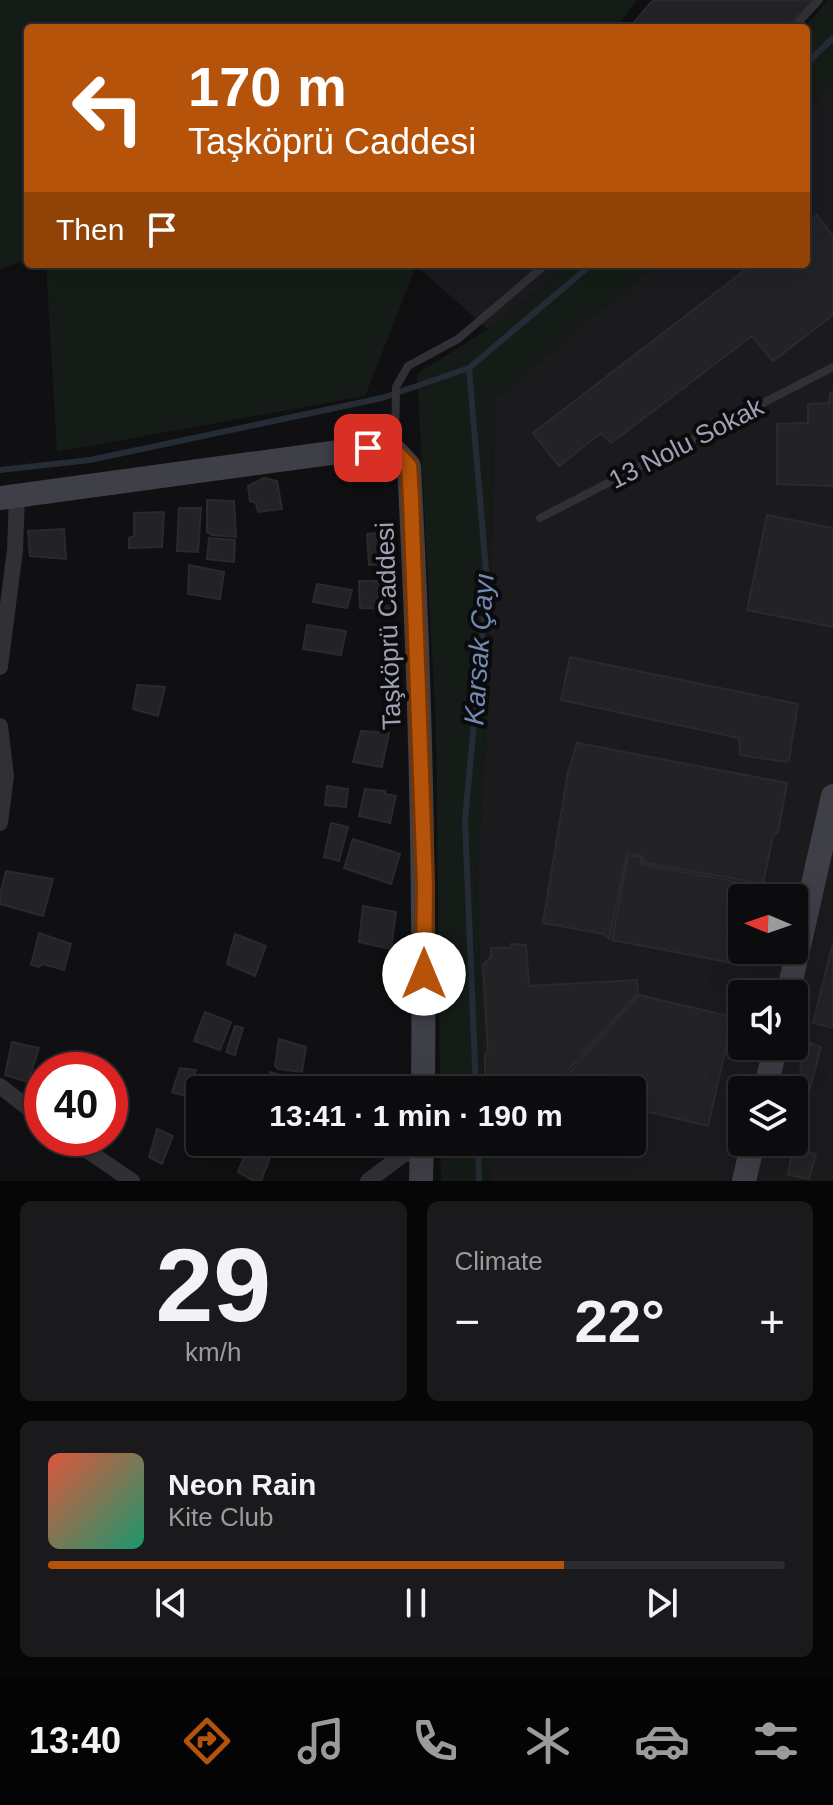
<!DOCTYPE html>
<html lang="en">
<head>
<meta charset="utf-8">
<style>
  body { margin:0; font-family:Arial,sans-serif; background:#1a191b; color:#f1f3f6; height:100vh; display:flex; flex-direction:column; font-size:30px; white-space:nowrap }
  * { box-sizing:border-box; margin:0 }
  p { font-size:26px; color:#9a9b9d }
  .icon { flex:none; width:44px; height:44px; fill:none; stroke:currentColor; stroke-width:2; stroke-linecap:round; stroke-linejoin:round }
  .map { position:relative; height:1181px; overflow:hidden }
  .side { display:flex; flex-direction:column; gap:20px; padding:20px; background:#070607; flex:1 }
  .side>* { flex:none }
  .hud { position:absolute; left:24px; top:24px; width:786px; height:244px; border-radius:8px; box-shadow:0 8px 32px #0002,0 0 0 2px #2c2b2e; background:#b45309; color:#fff; overflow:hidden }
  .needle { width:52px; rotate:272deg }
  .controls { position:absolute; left:728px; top:884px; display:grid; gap:16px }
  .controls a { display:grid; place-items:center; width:80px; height:80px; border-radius:8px; background:#0c0b0d; box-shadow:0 8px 32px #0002,0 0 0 2px #2c2b2e; font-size:40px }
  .speed { position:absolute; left:24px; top:1052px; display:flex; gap:16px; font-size:40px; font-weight:700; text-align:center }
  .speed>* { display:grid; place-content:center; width:104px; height:104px; border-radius:50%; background:#0c0b0d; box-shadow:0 8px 32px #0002,0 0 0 2px #2c2b2e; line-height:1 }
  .speed .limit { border:12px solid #d22; background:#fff; color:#111 }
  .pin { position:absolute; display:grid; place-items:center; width:68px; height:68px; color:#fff; margin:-34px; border-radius:16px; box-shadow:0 4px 12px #0006 }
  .me { position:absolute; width:88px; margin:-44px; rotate:0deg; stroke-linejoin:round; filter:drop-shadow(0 0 6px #0008) }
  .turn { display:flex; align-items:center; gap:28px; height:168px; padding:0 32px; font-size:36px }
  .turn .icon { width:104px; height:104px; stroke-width:2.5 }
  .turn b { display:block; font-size:56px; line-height:68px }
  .then { display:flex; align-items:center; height:76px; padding:0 32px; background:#0003; gap:16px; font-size:30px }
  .big { font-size:60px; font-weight:600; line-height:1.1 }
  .side .tile { flex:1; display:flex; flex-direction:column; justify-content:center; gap:12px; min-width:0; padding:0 28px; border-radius:12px; background:#1a191b }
  .side .dial { align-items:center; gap:0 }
  .dial b { font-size:104px; line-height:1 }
  .song { display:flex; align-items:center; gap:24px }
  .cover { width:96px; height:96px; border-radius:12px; background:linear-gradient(135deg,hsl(10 70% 55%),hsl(160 70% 35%)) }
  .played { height:8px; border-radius:4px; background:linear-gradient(90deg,#b45309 70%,#2c2b2e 70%) }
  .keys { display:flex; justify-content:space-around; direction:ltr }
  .heat { display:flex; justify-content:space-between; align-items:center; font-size:44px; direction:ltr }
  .side .tiles { flex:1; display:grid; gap:20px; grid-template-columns:1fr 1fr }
  .tile:last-child { grid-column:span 2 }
  .trip { position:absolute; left:186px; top:1076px; width:460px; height:80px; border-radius:8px; background:#0c0b0d; box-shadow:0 8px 32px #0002,0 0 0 2px #2c2b2e; font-weight:600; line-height:80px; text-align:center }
  .tab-bar { display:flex; height:128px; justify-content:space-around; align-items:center; background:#050405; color:#9a9b9d }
  .tab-bar .icon { width:56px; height:56px }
  .tab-bar .on { color:#b45309 }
  .tab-bar b { font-size:36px; color:#f1f3f6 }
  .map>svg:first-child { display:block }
  .built { fill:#1b1b1e; fill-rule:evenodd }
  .green { fill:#151c17 }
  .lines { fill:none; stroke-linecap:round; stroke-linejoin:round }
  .stream { stroke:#252c36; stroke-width:6 }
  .building { fill:#232225; stroke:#2a292d; stroke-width:2 }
  .lane { stroke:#303036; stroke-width:8 }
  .street { stroke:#303036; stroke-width:16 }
  .secondary { stroke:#3e3f47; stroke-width:24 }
  .route-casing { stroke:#753606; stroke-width:20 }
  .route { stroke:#b45309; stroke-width:14 }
  .labels { text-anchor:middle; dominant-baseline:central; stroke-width:8; stroke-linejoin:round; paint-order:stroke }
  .street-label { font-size:26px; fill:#9fa2b4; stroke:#0b0a0c }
  .water-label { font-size:28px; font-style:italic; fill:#718bb3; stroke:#0b0a0c }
</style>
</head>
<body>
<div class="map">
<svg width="833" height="1181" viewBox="0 0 833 1181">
  <rect width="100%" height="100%" fill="#100f11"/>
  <!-- built -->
  <path class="built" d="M833,80V1181H490L486,1142H632V1090H484L477,873L489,689L495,399L656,264H806V110ZM742,898H794V950H742ZM742,994H794V1046H742ZM742,1090H794V1142H742Z
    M417,264H570L488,329L416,266Z"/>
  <!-- green -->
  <path class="green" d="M0,0H637L616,28H28V259L0,270Z
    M828,0H833V80L806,110L804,28Z
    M46,264H417L365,396L57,452Z
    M570,264H656L495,399L489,689L477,873L484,1090H440L436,727L417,374L488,329Z
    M440,1142H486L490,1181H441Z"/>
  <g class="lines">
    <!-- stream -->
    <path class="stream" d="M806,64L833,38
      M0,470L90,460L382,398L469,368
      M476,1090L465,820L487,583L469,368L592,264
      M478,1142L479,1181"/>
  </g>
  <!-- building -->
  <path class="building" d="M653,0H814L785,28H629Z
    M817,215L833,236V315L773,361L752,336L611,443L601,433L559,466L533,433L753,264H806V223Z
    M833,392V486L777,484V424L808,423V404L829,403L830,393Z
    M264,478L277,481L282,509L258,512L256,503L250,501L248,486Z
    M207,500L234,501L236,537L212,535L207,532Z
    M179,508H201L198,552L177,551Z
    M164,512L162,547L129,548V538L134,536V513Z
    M767,515L833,528V627L747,610Z
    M64,529L66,559L30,556L28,531Z
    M394,532L395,564L369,565L367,534Z
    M209,538L235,540L234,562L207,559Z
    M189,565L224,572L220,599L188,594Z
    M359,581H395L397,609L360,608Z
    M317,584L352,590L347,608L313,602Z
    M307,625L346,631L341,655L303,649Z
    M570,657L798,704L789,760L786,762L740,755L739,738L561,700Z
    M137,685L165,687L158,716L133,709Z
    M361,731L389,733L382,767L353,762Z
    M577,743L787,783L778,833L773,836L763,884L647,863L643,862V856L627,853L609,939L603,934L543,923L568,772Z
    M327,786L348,789L346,807L325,805Z
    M365,789L385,791V794L396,796L390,823L359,816Z
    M331,823L348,827L339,861L324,857Z
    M353,839L400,854L391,884L344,868Z
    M628,856L641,857V863L646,865L763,887L761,898H742V950H751L748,966L612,940Z
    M6,871L53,879L43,916L0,904V894Z
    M363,906L396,912L391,949L359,942Z
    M39,933L71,944L64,970L43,964L39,967L31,965Z
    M235,934L266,946L255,976L227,964Z
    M833,943V1028L813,1023Z
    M511,944L526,945L529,986L637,980L638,993L550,1090H491L490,1076L485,1074V1055L488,1052L483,965L491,957V948H511Z
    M639,995L733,1017L708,1126L632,1108V1090H554Z
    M205,1012L231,1022L220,1050L194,1041Z
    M235,1026L243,1028L235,1055L226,1052Z
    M279,1039L306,1047L302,1072L278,1069L275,1066Z
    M12,1042L39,1048L28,1082L5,1075Z
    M811,1043L821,1047L808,1097L799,1095L801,1063Z
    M180,1068L196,1070L188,1097L172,1092Z
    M270,1072L305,1082L301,1090H268Z
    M390,1075L406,1085L405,1090H375Z
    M157,1129L173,1136L162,1164L149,1157Z
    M248,1147L270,1158L261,1181H254L238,1172Z
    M793,1149L816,1154L809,1179L788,1175Z"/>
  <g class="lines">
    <!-- lane -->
    <path class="lane" d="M793,28L819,0
      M395,449L396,387L408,366L458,339L546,264
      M540,518L833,367"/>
    <!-- street -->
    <path class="street" d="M0,667L15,550L17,496
      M0,726L6,776L0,823
      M0,1086L42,1119
      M69,1138L132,1181
      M368,1181L404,1154L422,1153"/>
    <!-- secondary -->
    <path class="secondary" d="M0,498L368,448L395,451L409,466C420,674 425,882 423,1090
      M788,994L833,796
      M765,1090L776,1046
      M421,1181L422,1142
      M744,1181L753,1142"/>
  </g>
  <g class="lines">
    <!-- route casing -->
    <g class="route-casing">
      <path id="route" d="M368,448L395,451L409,466L411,498L425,886L424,974"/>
    </g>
    <!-- route -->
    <use href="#route" class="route"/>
  </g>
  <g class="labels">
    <!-- street labels -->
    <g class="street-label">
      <text transform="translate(686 443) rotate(-27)">13 Nolu Sokak</text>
      <text transform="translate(388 626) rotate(-92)">Taşköprü Caddesi</text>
    </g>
    <!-- water labels -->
    <g class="water-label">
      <text transform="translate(479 649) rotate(-86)">Karsak Çayı</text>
    </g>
  </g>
</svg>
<div class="controls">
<a><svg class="needle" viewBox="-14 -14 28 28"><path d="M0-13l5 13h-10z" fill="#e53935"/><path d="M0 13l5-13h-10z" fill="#9a9b9d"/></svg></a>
<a><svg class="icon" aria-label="sound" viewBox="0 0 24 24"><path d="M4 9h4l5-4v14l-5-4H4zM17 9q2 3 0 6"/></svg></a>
<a><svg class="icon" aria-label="layers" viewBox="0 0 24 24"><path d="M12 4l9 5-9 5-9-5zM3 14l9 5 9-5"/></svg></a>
</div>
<div class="speed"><div class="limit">40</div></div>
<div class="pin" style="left:368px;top:448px;background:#d93025"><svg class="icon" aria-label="arrive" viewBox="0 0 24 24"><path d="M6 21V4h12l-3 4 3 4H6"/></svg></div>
<svg class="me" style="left:424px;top:974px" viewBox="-20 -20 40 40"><circle r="19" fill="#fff"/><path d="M0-13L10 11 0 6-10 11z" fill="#b45309"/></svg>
<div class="trip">13:41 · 1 min · 190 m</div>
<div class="hud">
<div class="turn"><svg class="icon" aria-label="left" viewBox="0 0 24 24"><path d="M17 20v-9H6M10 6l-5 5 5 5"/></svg><div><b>170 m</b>Taşköprü Caddesi</div></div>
<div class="then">Then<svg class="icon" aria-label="arrive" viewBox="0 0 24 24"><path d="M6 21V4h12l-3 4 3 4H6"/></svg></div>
</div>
</div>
<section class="side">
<div class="tiles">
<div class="tile dial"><b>29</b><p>km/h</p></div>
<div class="tile"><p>Climate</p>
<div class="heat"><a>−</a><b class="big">22°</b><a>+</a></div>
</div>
<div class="tile">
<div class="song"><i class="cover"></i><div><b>Neon Rain</b><p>Kite Club</p></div></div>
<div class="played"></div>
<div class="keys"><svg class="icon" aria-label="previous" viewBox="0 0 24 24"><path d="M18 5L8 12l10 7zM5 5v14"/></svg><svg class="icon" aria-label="pause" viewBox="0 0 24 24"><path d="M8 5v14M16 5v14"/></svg><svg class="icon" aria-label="next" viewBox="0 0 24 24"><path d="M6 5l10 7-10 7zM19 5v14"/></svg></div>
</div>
</div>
</section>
<nav class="tab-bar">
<b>13:40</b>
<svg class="icon on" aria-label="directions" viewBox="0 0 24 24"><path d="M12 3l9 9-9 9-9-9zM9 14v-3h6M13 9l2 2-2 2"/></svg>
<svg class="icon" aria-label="music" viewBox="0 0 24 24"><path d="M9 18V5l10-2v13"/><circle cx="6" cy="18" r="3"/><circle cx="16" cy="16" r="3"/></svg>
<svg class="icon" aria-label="phone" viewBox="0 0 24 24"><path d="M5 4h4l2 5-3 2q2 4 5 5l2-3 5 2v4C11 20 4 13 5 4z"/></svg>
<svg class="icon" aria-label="climate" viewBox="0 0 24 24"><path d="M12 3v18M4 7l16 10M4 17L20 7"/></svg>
<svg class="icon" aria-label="car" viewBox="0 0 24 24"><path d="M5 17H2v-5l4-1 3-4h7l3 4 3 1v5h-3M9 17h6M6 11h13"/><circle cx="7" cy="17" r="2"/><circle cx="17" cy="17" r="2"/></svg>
<svg class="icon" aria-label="filters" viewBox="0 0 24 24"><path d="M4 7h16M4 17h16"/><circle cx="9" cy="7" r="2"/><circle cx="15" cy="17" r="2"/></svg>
</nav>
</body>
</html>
